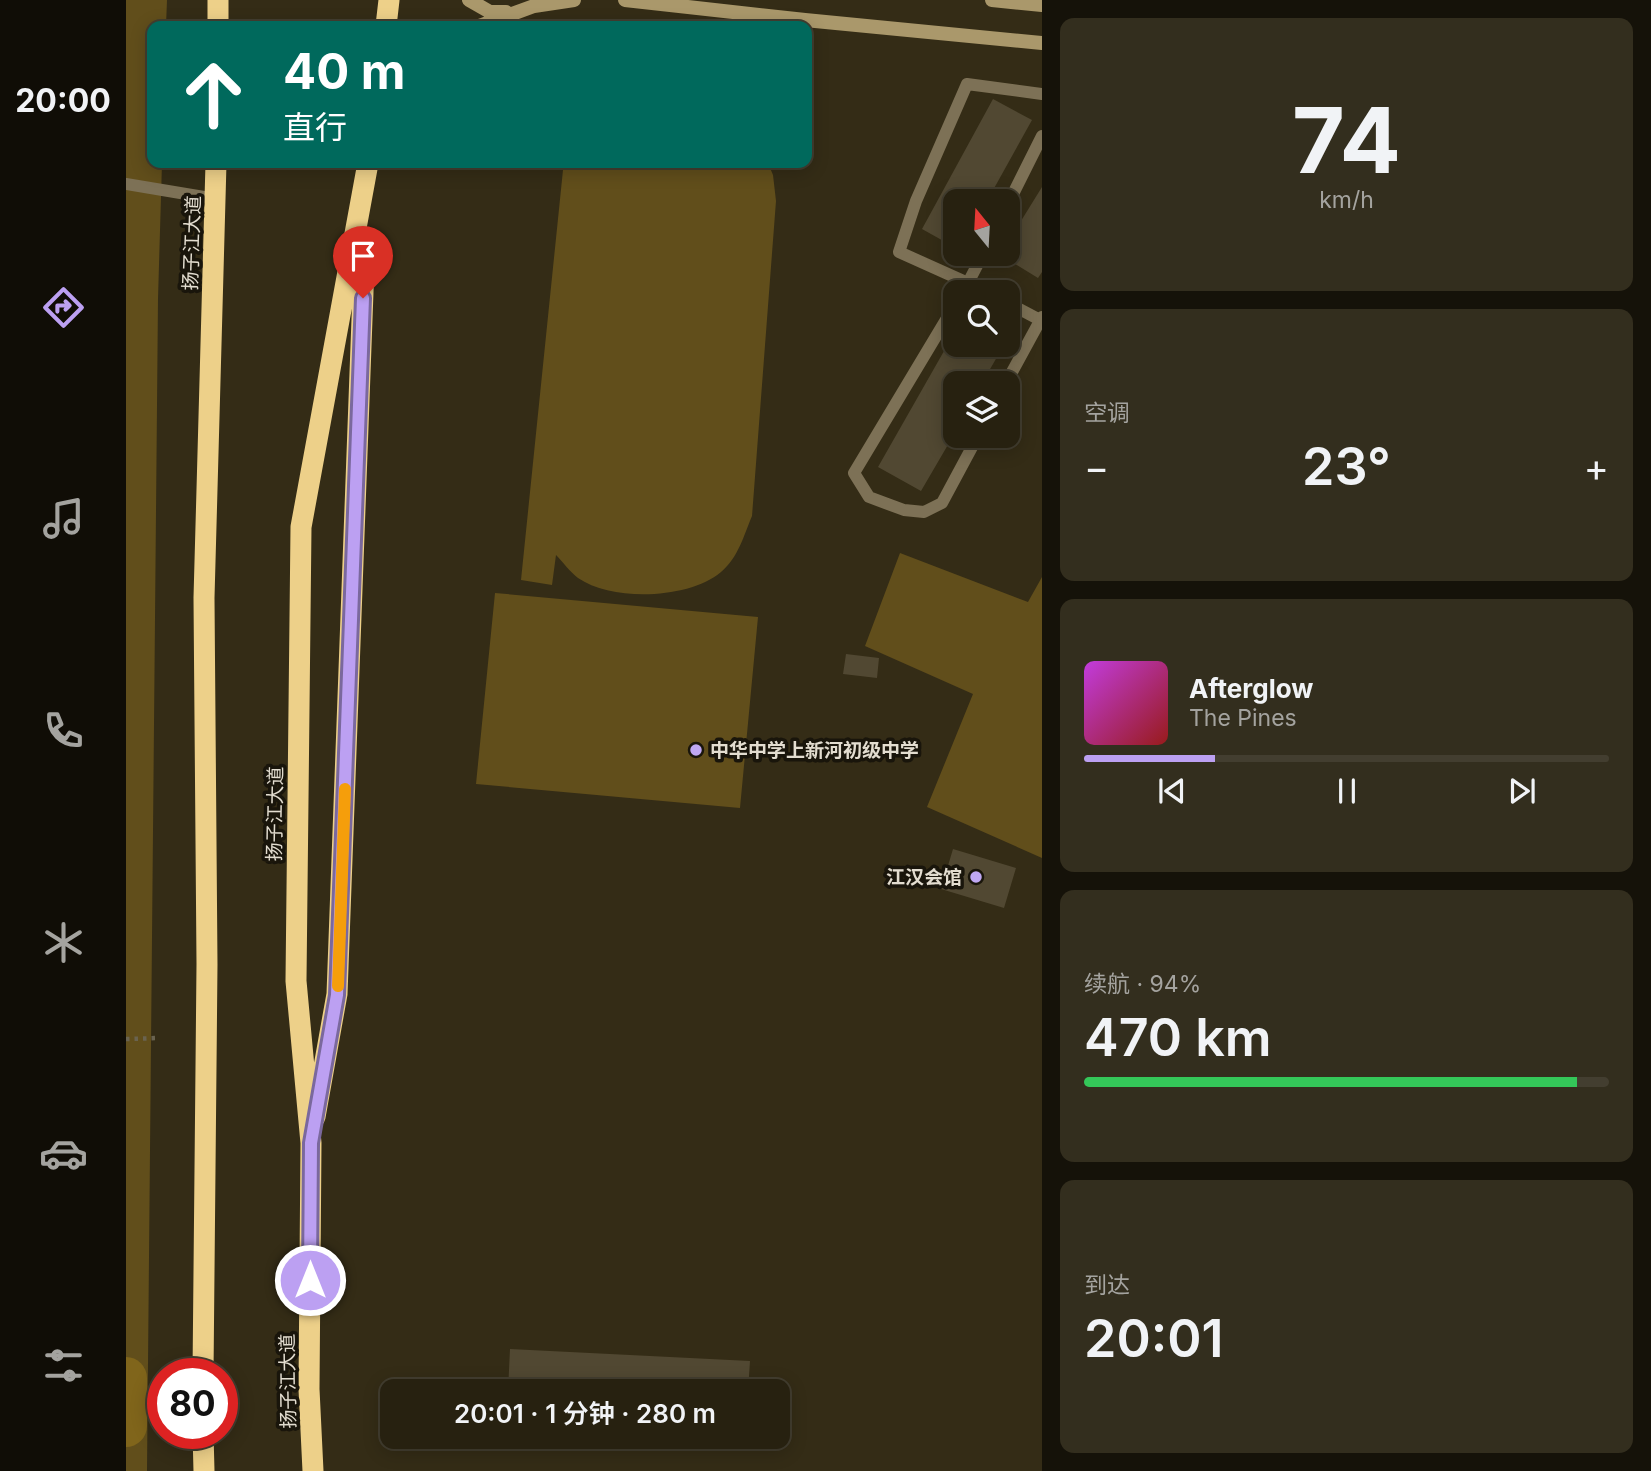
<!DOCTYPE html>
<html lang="zh">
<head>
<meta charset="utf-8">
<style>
  body { margin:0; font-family:Inter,"Noto Sans SC",sans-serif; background:#332e1e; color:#f1f3f6; height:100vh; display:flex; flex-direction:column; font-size:26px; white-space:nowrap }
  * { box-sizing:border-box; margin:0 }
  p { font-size:23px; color:#a4a39f }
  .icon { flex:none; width:38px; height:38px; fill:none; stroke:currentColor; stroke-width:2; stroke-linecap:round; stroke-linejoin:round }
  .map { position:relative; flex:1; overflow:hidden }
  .drawer { display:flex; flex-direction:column; gap:18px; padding:18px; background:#151209; width:609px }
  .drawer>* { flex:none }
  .guide { position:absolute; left:21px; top:21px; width:665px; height:147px; border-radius:14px; box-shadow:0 4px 18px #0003,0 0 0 2px #433e30; background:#00695c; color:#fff; overflow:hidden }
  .needle { width:46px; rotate:342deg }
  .tools { position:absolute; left:817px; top:189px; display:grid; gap:14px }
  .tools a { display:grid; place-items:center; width:77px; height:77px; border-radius:14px; background:#272110; box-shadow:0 4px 18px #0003,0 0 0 2px #433e30; font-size:35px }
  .speed { position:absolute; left:21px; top:1358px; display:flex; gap:14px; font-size:35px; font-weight:700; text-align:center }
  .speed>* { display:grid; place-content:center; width:91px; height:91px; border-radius:50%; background:#272110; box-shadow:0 4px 18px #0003,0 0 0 2px #433e30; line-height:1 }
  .speed .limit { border:10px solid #d22; background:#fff; color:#111 }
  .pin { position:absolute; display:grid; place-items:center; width:60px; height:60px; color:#fff; margin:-72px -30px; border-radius:50% 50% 50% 0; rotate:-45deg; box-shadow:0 0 7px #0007 }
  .pin .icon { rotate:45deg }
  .me { position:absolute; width:77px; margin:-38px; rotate:0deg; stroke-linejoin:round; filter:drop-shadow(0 0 5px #0008) }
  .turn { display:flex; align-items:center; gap:24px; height:147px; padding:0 21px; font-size:32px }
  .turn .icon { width:91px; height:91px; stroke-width:2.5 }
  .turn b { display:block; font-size:49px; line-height:60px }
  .big { font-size:52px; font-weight:600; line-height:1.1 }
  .drawer .card { flex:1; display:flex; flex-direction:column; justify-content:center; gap:10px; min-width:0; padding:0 24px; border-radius:14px; background:#332e1e }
  .drawer .dial { align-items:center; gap:0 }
  .dial b { font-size:91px; line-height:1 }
  .song { display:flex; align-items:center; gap:21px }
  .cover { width:84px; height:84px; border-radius:10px; background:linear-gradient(135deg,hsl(290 70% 55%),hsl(0 70% 35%)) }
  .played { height:7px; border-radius:4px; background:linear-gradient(90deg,#bca0f2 25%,#433e30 25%) }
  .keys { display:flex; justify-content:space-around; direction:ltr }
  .heat { display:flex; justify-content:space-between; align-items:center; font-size:38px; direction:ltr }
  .charge { height:10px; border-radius:5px; background:linear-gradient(90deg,#34c759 94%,#433e30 0) }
  .trip { position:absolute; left:254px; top:1379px; width:410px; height:70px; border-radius:14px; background:#272110; box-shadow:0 4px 18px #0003,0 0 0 2px #433e30; font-weight:600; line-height:70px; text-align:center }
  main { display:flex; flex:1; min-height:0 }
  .tabs { display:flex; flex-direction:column; width:126px; justify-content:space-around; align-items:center; background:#100d06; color:#a4a39f }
  .tabs .icon { width:49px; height:49px }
  .tabs .on { color:#bca0f2 }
  .tabs b { font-size:32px; color:#f1f3f6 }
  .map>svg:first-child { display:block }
  .green { fill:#614e1b }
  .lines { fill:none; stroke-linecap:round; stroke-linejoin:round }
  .river { stroke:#80651b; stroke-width:42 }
  .building { fill:#514832 }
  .path { stroke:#6a6350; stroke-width:4.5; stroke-dasharray:3.5 5; stroke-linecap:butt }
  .lane { stroke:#7d7156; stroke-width:12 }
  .secondary { stroke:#aa986b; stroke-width:14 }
  .highway { stroke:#edd089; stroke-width:21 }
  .route-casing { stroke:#7a689d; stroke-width:18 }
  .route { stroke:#bca0f2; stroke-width:12 }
  .slow { stroke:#f59e0b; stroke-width:12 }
  .poi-dot { fill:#c0a8f3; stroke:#19150b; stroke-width:2.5 }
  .labels { text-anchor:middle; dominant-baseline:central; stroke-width:7; stroke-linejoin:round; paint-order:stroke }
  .street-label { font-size:19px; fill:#e3ddd0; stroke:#19150b }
  .poi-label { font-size:19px; font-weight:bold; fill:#e3ddd0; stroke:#19150b; text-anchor:start }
</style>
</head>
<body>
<main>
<nav class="tabs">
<b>20:00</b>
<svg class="icon on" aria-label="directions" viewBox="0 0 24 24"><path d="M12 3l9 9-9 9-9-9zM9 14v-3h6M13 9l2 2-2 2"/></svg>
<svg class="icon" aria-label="music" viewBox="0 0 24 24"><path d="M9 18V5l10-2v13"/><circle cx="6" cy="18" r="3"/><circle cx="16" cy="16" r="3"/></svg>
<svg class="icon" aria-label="phone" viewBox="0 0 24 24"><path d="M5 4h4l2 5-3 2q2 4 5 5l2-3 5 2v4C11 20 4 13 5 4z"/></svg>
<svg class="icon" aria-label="climate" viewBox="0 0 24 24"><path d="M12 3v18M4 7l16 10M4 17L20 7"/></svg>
<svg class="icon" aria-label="car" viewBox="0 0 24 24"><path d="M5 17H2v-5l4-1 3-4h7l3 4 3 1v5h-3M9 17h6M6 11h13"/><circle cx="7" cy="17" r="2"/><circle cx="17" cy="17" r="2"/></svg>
<svg class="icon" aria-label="filters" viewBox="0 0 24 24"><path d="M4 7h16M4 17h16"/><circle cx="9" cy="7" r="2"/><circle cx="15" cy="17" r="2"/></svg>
</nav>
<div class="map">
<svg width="916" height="1471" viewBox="0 0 916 1471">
  <rect width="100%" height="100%" fill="#342c16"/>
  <!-- green -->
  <path class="green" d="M0,0H41L40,26H26V163H36L32,299L21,1471H0Z
    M442,163H642L647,175L650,201L626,516C618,535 612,558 595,572C563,599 487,602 452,578C444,572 437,562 430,555L426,585L395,580L437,170Z
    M774,553L902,602L916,577V858L801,807L847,694L739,646Z
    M369,593L632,617L614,808L350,784Z"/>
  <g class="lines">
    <!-- river -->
    <path class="river" d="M0,1378V1426"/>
  </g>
  <!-- building -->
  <path class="building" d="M867,99L906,120L861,201H830V248L796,229Z
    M916,187V272L912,278L873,254H882V242Z
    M830,330V345H878L856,383H830V431L795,491L752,467Z
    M720,654L753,658L751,678L717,674Z
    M827,849L890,868L878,908L815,889Z
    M384,1349L624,1361L622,1391H382Z"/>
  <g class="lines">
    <!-- path -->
    <path class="path" d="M0,1039L33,1038"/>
    <!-- lane -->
    <path class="lane" d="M0,184L90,199
      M882,204L916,136
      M857,254L842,283L773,252L790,201L841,84L916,94
      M836,292L842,283L860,292
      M830,303L728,473L743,497L778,510L798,512L816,503L852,436
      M882,303L916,321
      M880,383L916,317"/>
    <!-- secondary -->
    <path class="secondary" d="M343,0L364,12H380
      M499,0L679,20L916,43
      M866,0L916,5
      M353,26L408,6L448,0"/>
    <!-- highway -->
    <path class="highway" d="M92,0V26
      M260,26L263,0
      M189,1117L211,994L239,238
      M77,1374L81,964L78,598L90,163
      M77,1433L78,1471
      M187,1471L183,1389L185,1143L170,981L175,527L242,163"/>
  </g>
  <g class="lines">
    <!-- route casing -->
    <g class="route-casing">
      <path id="route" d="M184,1280L185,1143L211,995L237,298"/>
    </g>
    <!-- route -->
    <use href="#route" class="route"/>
    <!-- slow -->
    <path class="slow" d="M212,986L219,789"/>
  </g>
  <!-- markers -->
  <g class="poi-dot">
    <circle cx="570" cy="750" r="7"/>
    <circle cx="850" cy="877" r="7"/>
  </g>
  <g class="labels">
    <!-- street labels -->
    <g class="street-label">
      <text transform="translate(66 243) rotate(-88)">扬子江大道</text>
      <text transform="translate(149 814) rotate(-89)">扬子江大道</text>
      <text transform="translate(162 1381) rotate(-91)">扬子江大道</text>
    </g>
    <!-- poi labels -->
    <g class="poi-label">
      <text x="584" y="750">中华中学上新河初级中学</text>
      <text x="836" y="877" text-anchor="end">江汉会馆</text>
    </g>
  </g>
</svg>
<div class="tools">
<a><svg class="needle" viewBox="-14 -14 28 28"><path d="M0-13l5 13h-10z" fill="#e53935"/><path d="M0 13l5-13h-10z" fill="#a4a39f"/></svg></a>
<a><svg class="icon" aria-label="search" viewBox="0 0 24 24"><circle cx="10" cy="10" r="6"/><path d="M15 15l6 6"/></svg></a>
<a><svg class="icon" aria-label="layers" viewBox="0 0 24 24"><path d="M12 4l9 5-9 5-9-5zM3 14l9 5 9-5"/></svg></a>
</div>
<div class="speed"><div class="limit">80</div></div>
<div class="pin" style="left:237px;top:298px;background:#d93025"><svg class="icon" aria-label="arrive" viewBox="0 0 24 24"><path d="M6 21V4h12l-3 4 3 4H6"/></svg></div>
<svg class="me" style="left:184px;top:1280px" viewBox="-20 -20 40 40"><circle r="17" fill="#bca0f2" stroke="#fff" stroke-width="3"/><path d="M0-11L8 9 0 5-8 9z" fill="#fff"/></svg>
<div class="trip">20:01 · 1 分钟 · 280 m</div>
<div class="guide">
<div class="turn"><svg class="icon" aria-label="ahead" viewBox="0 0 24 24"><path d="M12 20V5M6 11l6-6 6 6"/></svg><div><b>40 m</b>直行</div></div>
</div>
</div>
<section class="drawer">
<div class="card dial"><b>74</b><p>km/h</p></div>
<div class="card"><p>空调</p>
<div class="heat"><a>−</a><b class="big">23°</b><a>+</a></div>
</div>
<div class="card">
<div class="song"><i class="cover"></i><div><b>Afterglow</b><p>The Pines</p></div></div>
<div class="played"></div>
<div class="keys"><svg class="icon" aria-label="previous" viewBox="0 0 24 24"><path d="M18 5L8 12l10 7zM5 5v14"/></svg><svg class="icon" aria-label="pause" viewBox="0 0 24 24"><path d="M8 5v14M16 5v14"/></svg><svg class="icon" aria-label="next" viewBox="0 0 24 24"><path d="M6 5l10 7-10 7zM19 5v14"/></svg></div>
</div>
<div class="card"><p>续航 · 94%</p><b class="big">470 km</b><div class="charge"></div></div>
<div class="card"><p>到达</p><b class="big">20:01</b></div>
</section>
</main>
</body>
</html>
